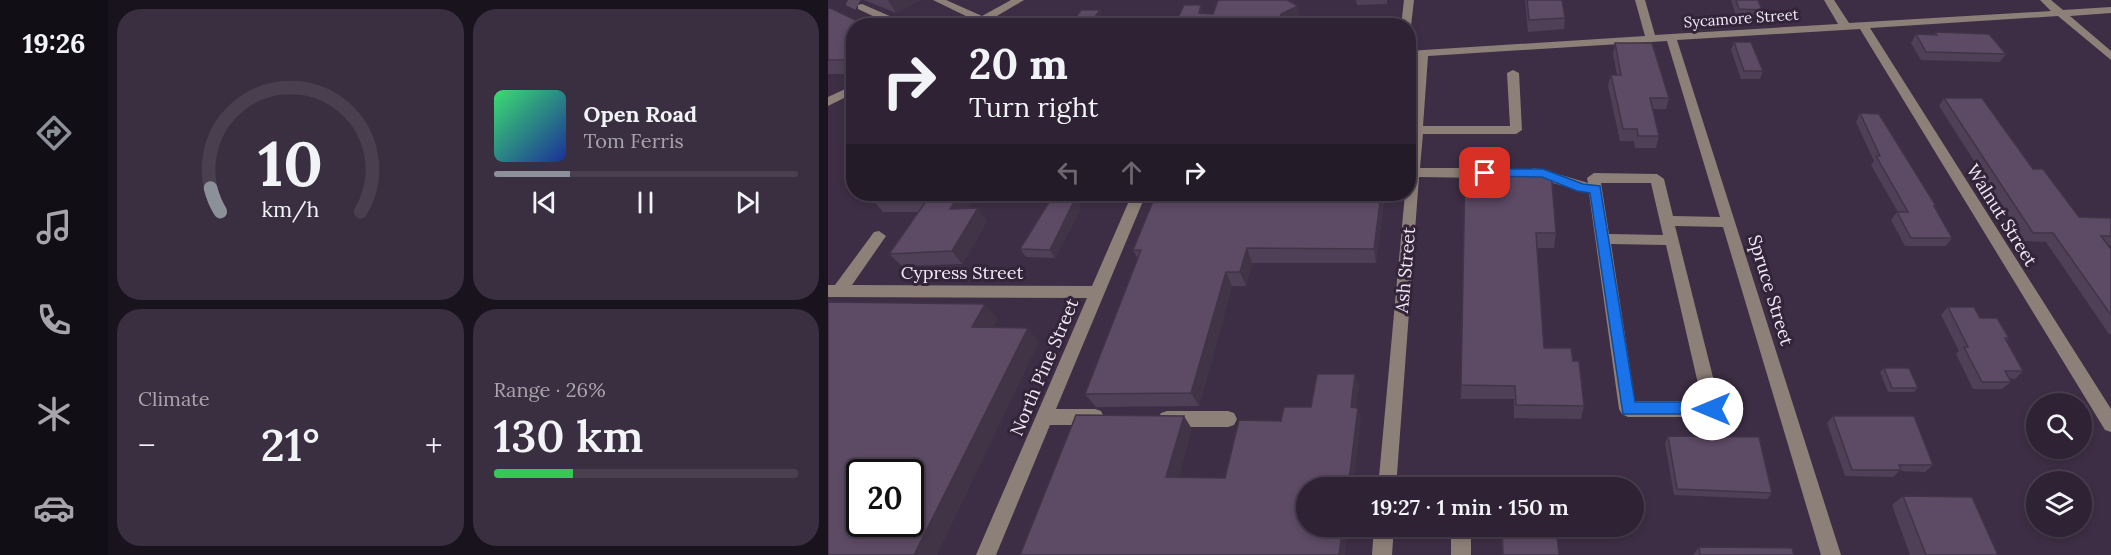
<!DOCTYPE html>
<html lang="en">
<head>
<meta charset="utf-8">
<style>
  body { margin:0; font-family:Lora,serif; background:#3a2f40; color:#f1f3f6; height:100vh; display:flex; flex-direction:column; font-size:22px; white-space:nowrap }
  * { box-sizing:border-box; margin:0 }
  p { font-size:20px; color:#a7a4ac }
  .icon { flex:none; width:33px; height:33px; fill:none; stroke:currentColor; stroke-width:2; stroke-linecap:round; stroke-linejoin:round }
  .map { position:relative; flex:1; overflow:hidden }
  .drawer { display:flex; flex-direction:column; gap:9px; padding:9px; background:#19131d; width:720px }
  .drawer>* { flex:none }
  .top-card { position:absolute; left:18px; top:18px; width:570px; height:183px; border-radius:24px; box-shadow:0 3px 9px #0003,0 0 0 2px #493f4f; background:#2e2234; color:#f1f3f6; overflow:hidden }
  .fabs { position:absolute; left:1198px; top:393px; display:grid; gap:12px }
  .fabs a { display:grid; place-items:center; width:66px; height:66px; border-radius:50%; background:#2e2234; box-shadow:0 3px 9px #0003,0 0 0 2px #493f4f; font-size:30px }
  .speed { position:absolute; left:18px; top:459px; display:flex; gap:12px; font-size:30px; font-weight:700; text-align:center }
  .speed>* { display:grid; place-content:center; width:78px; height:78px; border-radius:50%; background:#2e2234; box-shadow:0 3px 9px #0003,0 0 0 2px #493f4f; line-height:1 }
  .speed .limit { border:3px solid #111; border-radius:9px; background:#fff; color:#111 }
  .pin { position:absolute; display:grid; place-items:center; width:51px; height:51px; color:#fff; margin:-26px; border-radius:12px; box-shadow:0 3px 9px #0006 }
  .me { position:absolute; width:66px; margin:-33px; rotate:270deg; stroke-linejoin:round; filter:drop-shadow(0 0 4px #0008) }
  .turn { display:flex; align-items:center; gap:21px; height:126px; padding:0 24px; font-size:27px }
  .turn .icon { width:78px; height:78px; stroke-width:2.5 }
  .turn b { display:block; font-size:42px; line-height:51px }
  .lanes { display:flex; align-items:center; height:57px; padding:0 24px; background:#0003; justify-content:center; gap:30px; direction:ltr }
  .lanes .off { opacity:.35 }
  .big { font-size:45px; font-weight:600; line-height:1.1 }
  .drawer .tile { flex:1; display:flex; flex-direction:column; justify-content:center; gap:9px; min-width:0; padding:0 21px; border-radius:24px; background:#3a2f40 }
  .drawer .dial { align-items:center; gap:0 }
  .dial svg { height:156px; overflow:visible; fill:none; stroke:#493f4f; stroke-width:7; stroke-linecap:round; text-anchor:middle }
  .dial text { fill:#f1f3f6; stroke:none }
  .song { display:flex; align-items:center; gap:18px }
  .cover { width:72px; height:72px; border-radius:9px; background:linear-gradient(135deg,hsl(140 70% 55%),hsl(230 70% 35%)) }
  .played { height:6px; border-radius:3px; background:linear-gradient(90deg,#8c9099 25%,#493f4f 25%) }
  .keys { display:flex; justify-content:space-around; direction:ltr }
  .heat { display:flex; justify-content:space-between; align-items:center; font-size:33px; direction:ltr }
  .charge { height:9px; border-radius:4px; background:linear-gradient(90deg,#34c759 26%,#493f4f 0) }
  .drawer .tiles { flex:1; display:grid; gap:9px; grid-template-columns:repeat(2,1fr) }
  .trip { position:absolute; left:468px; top:477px; width:348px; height:60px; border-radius:30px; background:#2e2234; box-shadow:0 3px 9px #0003,0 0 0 2px #493f4f; font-weight:600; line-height:60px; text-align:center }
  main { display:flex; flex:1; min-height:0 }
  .dock { display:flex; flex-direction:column; width:108px; justify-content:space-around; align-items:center; background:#120e15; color:#a7a4ac }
  .dock .icon { width:42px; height:42px }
  .dock .on { color:#8c9099 }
  .dock b { font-size:27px; color:#f1f3f6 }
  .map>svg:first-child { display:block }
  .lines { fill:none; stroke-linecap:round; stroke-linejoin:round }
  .minor-tunnel { stroke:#594a60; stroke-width:11; stroke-dasharray:11 6; stroke-linecap:butt }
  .minor { fill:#8d8078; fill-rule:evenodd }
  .wall { fill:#504057 }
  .shaded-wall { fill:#413447 }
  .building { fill:#5d4a65; stroke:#413447; stroke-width:1.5; fill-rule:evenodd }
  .route { fill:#1a73e8; stroke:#114b97; stroke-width:1.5 }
  .labels { text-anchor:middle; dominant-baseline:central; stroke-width:6; stroke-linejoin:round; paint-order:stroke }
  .far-street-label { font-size:15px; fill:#f1e8f6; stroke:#33243a }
  .street-label { font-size:18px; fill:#f1e8f6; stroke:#33243a }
</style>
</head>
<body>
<main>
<nav class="dock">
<b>19:26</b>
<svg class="icon on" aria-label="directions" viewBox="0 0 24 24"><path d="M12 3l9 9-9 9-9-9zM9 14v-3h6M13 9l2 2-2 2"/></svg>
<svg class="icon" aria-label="music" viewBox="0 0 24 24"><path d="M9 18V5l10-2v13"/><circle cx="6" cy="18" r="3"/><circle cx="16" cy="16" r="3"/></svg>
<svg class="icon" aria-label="phone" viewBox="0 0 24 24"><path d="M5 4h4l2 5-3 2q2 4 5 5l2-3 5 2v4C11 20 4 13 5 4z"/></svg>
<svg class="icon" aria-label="climate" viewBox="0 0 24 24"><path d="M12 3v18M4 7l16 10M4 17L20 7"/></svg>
<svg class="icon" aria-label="car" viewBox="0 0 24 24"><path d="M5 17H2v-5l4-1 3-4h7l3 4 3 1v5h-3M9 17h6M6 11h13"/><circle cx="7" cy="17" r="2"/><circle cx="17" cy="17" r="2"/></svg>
</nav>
<section class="drawer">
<div class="tiles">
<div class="tile dial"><svg viewBox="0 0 100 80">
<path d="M14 69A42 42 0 1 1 86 69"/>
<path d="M14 69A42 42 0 0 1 9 57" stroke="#8c9099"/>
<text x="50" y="56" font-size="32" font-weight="700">10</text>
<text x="50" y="72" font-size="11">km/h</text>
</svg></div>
<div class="tile">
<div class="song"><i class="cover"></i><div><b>Open Road</b><p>Tom Ferris</p></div></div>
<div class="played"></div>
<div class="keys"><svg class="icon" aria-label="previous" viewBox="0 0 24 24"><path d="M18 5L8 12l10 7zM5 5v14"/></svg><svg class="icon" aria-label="pause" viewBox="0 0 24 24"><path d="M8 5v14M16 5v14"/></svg><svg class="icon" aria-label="next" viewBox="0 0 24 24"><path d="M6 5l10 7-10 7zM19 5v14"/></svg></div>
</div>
<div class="tile"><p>Climate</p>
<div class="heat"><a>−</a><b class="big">21°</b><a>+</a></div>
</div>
<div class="tile"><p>Range · 26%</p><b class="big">130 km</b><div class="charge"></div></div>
</div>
</section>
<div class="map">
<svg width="1283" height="555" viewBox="0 0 1283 555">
  <rect width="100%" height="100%" fill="#3e2e45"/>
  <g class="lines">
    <!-- minor-tunnel -->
    <path class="minor-tunnel" d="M20,0L34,7"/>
    <!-- minor -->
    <path class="minor" d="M105,0H118L154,16L183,0H196L152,26H138L146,20Z
      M576,0H586L583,26L580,29V26H573Z
      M807,0H817L827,35L1010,24L996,0H1006L1021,23L1223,11L1212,0H1223L1235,10L1283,7V13L1242,16L1283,51V60L1230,16L1042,28L1283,409V432L1277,430L1032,29L849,40L1013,555H993L895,227L847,226L893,409L890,414L884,417H800L794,414L791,409L761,193L700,176L698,173L705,168L713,169L760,183L759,178L766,173L829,174L836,179L845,216L892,217L839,41L600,56L595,126H682L679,73L685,70L691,73L694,130L688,134H595L592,168H657L664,173L657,178L591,177L568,488H550L577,194H580V151L589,57H580V51L817,36ZM773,183H823L835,235L781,234ZM783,244L838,245L874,401H807Z
      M34,4L80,24L81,26H66L30,9V5Z
      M26,85V93L0,106V97Z
      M304,194H318L228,409H267L273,411L276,417L273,423L267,425H222L168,555H148L259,298L0,297V285H7L46,232L51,231L58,236L24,285L264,286Z
      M339,411H400L406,413L409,419L406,425L400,427H339L333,425L330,419L333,413Z
      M546,526H566L564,555H544Z
      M623,526H643V555H623Z"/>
  </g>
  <!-- wall -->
  <path class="wall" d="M36,0H93L68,13Z
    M528,0H559V4L529,5Z
    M672,0H734L737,18L736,29L700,32L697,0Z
    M903,0H930L934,10L931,18H909Z
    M0,7L26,26V74H0Z
    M1107,32L1178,54L1172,62L1093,60L1083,43L1088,34L1106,35Z
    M906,42L935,71L932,79H913L903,50Z
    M787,43L841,98L838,109H824L831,136L828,148H807L806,141H792L780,86L783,75H789L785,54Z
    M1116,98L1205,169L1251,217L1283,218V245H1279L1283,249V334H1281L1218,242L1197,241L1111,106Z
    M1032,113L1108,206L1107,208L1124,238L1118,246H1077L1063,220L1069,212H1070L1043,165L1046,161L1028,122Z
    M26,153V171L18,163Z
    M637,169L728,233L726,248H709L716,348L745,361L756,406L753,419L686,418V399H633Z
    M26,175V194H149L140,208L159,221L134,264L74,266L61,254L90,212H55L44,199H29L17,186Z
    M226,194H248L252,200V210L227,258L198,257L192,249Z
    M557,194L548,263H424L418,286H404L371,406L268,407L257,394L310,259L305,250Z
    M1120,307L1152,318L1181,338L1178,341L1195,371L1187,379L1181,378L1183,382L1174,389H1145L1128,354L1131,351L1113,315Z
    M1056,368L1090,388L1086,392H1060L1052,372Z
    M1005,416L1105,465L1097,472L1071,471L1065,477L1017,476L999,423Z
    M840,436L944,493L939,499L846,495L837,443Z
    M1075,496L1170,555H1082L1064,505Z
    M673,526H728L731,555H674Z
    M871,547L966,555H865Z"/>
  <!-- shaded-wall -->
  <path class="shaded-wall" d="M60,0H93L68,13Z
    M373,5L377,20L371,13Z
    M470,6L473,20L462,26H449L453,14Z
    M272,10L275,18H266Z
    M277,18L281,26H275Z
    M26,54V73L15,60Z
    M132,194H149L132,221L122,209Z
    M246,194H248L252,200V210L227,258L222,250Z
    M553,194H557L548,263L546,249Z
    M150,208L159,221L134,264L124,251Z
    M419,248L424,263L418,286L412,272Z
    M398,272L404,286L371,406L363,393Z
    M157,304L170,319L157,341L144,327Z
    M200,328L211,342L109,555H86Z
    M527,374L531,387L526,420L523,407Z
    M530,408L533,420L525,488H520Z
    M356,416L364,429L348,489L338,477Z
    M515,526H520L517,555H511Z"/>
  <!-- building -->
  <path class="building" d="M390,0H459L470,6L453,14L449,26H346L356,5H373L371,13L385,14Z
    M699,0H734L737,18L701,20Z
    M908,0H930L934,10L911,9Z
    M0,7L40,26H26V54L15,60H0Z
    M253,10H272L266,18H277L275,26H242Z
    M1107,32L1161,34L1178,54L1098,52L1088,34L1109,35Z
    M906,42H923L935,71H916Z
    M787,43H824L841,98H822L831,136H810L809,129H795L783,75H793Z
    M1116,98H1154L1205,169H1215L1251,217L1283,218V236H1273L1283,249V315L1225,233H1205Z
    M1032,113L1051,114L1108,206H1106L1124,238H1083L1069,212H1080L1048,156H1052Z
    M26,153V163H18Z
    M637,169L723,170L728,233H708L716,348H743L745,361H751L756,406L688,405L687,386L633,385Z
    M26,175V186H17Z
    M48,194H132L122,209L150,208L124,251L61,254L99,200L44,199Z
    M226,194H246V201L222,250L192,249Z
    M328,194H553L546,249L419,248L412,272H398L363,393L257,394L313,250H305Z
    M0,302L157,304L144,327L200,328L86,555H0ZM32,472H82V524H32Z
    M1120,307H1146L1152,318H1169L1181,338H1177L1195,371H1177L1183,382H1154L1136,347H1140Z
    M1056,368H1081L1090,388H1064Z
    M489,374H527L523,407L530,408L520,488H478V526H515L511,555H192L248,415L356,416L338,477L397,478L411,420L453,421L456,407H483Z
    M1005,416H1086L1105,465H1071L1073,470H1024Z
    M840,436L931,437L944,493L849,489Z
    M1075,496L1144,497L1170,555H1098Z
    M674,526H728L731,555H675Z
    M871,547L964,548L966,555H872Z"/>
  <!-- route -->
  <path class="route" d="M657,169H715L755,184L772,186L807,402H884L890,404L892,409L890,414H795L762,193L749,191L714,177L653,176V170Z"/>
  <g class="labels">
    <!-- far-street labels -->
    <g class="far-street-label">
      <text transform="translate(913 18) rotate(-4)">Sycamore Street</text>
    </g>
    <!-- street labels -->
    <g class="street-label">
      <text transform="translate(1174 215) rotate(58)">Walnut Street</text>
      <text transform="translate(577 270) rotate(-85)">Ash Street</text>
      <text x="134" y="272">Cypress Street</text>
      <text transform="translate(943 290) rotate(73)">Spruce Street</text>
      <text transform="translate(216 367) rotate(-67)">North Pine Street</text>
    </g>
  </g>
</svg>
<div class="fabs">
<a><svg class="icon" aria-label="search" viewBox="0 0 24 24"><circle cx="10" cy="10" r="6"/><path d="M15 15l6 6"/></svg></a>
<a><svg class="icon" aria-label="layers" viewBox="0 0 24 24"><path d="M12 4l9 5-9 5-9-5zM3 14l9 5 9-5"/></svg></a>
</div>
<div class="speed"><div class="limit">20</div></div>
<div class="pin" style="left:657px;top:173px;background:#d93025"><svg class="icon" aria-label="arrive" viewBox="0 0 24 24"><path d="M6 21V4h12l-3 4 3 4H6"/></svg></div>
<svg class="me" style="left:884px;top:409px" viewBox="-20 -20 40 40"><circle r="19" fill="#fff"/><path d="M0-13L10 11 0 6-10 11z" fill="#1a73e8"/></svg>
<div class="trip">19:27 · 1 min · 150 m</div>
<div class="top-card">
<div class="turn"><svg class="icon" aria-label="right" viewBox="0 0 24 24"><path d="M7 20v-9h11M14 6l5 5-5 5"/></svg><div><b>20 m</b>Turn right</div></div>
<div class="lanes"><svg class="icon off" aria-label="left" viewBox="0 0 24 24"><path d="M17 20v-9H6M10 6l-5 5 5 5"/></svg><svg class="icon off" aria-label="ahead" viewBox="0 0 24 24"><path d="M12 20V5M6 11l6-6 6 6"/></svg><svg class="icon" aria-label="right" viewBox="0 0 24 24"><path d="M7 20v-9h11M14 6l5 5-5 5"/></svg></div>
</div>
</div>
</main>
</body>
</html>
